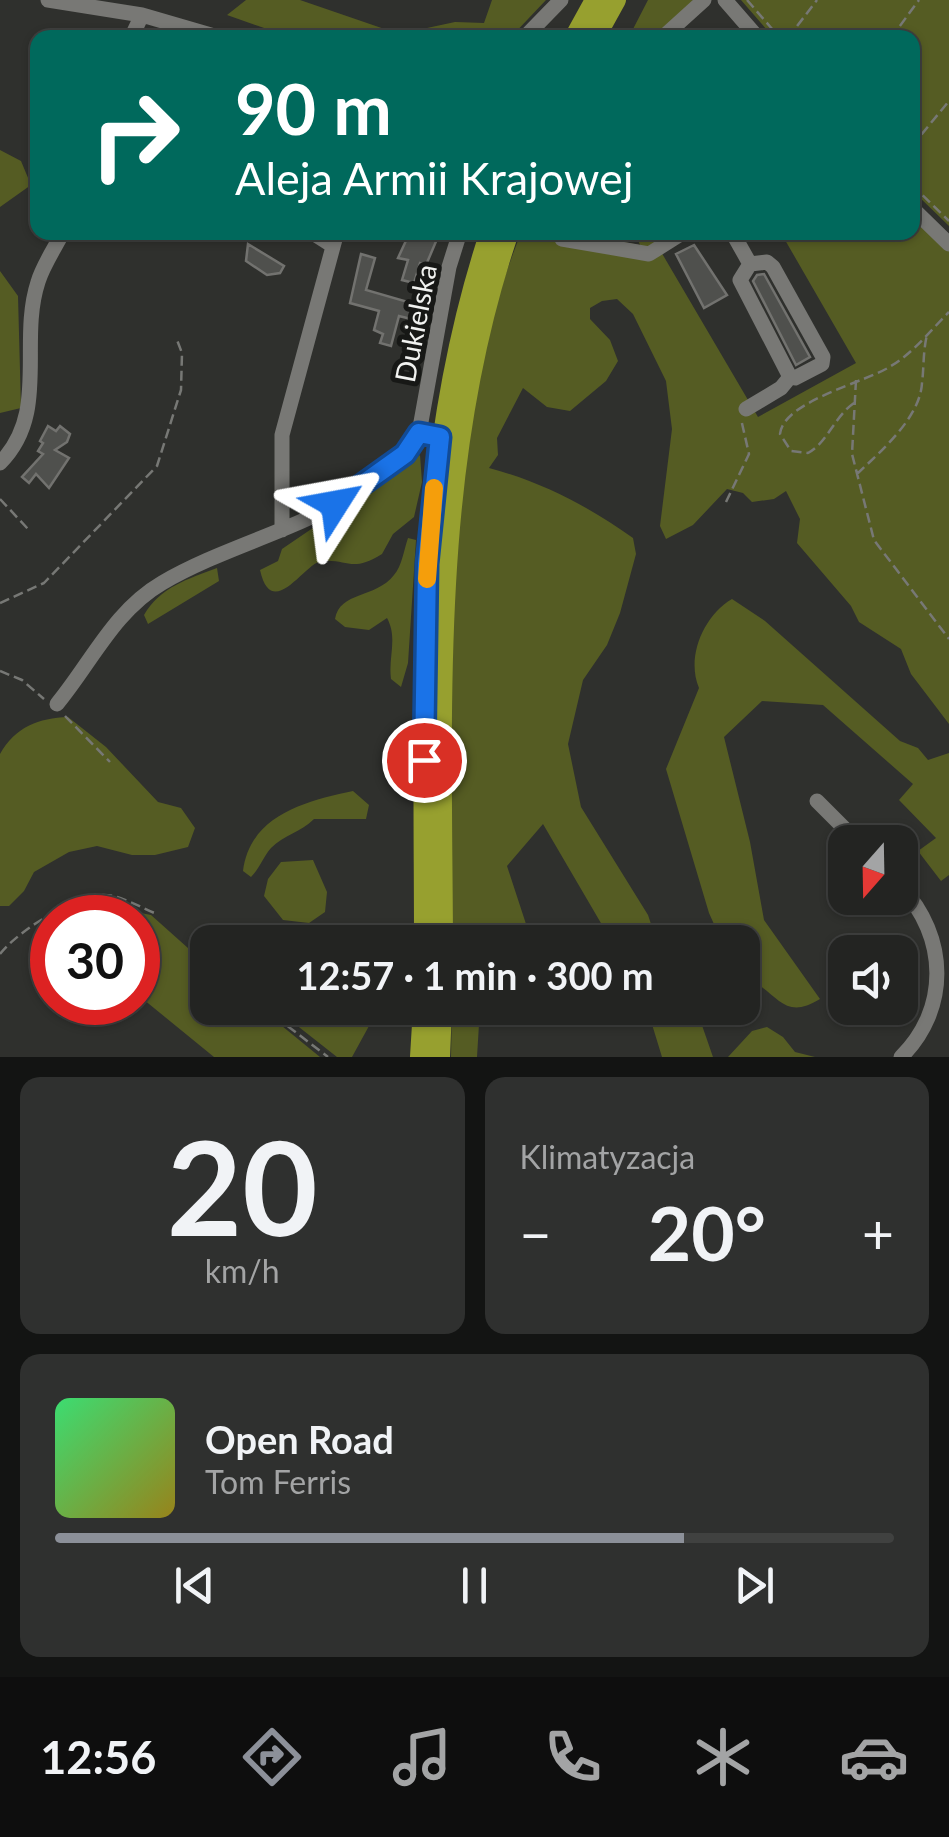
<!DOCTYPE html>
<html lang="pl">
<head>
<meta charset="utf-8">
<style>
  body { margin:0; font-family:Lato,sans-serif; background:#2f302f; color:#f1f3f6; height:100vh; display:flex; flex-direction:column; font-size:38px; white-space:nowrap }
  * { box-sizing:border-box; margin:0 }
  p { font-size:32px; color:#a3a4a5 }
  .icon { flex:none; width:55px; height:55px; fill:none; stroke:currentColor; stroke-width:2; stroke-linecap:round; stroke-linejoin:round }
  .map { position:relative; height:1057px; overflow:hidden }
  .side { display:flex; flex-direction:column; gap:20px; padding:20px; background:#131413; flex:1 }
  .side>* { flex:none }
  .hud { position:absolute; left:30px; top:30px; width:890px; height:210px; border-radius:20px; box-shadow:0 2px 8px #0004,0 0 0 2px #404140; background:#00695c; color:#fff; overflow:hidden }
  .needle { width:65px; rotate:200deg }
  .controls { position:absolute; left:828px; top:825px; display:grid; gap:20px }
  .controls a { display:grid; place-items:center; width:90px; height:90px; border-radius:20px; background:#232422; box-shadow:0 2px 8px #0004,0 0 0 2px #404140; font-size:50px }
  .speed { position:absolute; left:30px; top:895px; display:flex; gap:20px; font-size:50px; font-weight:700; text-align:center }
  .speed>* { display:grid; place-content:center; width:130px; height:130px; border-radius:50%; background:#232422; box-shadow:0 2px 8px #0004,0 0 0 2px #404140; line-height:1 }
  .speed .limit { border:15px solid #d22; background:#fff; color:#111 }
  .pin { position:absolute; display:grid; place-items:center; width:85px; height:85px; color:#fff; margin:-42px; border:5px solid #fff; border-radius:50%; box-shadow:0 2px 10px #0007 }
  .me { position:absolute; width:110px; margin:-55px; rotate:56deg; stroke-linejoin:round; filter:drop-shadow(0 0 8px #0008) }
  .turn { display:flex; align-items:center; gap:35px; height:210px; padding:0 40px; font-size:45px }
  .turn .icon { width:130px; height:130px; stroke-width:2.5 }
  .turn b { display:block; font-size:70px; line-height:85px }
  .big { font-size:75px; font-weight:700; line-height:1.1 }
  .side .widget { flex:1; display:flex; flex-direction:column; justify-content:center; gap:15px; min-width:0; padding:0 35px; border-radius:20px; background:#2f302f }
  .side .dial { align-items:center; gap:0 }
  .dial b { font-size:130px; line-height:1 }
  .song { display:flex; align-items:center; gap:30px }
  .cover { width:120px; height:120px; border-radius:15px; background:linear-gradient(135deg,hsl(140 70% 55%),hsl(50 70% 35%)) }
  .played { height:10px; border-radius:5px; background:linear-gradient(90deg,#8c9099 75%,#404140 75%) }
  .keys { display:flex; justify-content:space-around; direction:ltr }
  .heat { display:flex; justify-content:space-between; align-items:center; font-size:55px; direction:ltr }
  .side .tiles { flex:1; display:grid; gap:20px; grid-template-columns:1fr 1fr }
  .widget:last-child { grid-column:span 2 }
  .trip { position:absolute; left:190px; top:925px; width:570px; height:100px; border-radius:20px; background:#232422; box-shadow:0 2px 8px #0004,0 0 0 2px #404140; font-weight:700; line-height:100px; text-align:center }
  .tab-bar { display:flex; height:160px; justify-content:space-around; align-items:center; background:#0e0e0e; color:#a3a4a5 }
  .tab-bar .icon { width:70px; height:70px }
  .tab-bar .current { color:#8c9099 }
  .tab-bar b { font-size:45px; color:#f1f3f6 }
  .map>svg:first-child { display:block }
  .green { fill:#555c23 }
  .building { fill:#4f504d; stroke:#72726f; stroke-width:2.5 }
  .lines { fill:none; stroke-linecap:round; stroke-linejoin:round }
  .path { stroke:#777875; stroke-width:2.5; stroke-dasharray:10 5; stroke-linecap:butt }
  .minor { stroke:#787875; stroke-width:15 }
  .major { stroke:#97a02f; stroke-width:20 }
  .route-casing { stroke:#114b97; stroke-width:25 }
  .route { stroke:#1a73e8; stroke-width:18 }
  .slow { stroke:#f59e0b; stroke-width:18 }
  .labels { text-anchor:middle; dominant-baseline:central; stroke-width:10; stroke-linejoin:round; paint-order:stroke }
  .street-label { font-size:28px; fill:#f1f2f0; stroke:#171816 }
</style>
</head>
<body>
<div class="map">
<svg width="949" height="1057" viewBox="0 0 949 1057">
  <rect width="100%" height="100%" fill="#2f302d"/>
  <!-- green -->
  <path class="green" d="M246,0H300L399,34L455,22L484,23L492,0H546L510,38L290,37L227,15Z
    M648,0H693L672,37H643L632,31Z
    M741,0H949V226L913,191L912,38L773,37Z
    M0,150L21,161L31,185L0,207Z
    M913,215L949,250V724L911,674L901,649L859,622L851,606L797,543L800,519L786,491L774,499L752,502L743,493L727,489L693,525L666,539L660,526L672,429L666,381L633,314L617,299L602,301L590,308V319L610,340L618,361L606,381L570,411L547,407L523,388L497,438L498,455L489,468C542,482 588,506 633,538L636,554L620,613L607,645L583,680L568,744L581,807L648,915L657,942H612L543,824L507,866L526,924L520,940L452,942C451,709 432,455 521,233H572L640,245L635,233H650L758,417L856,363L781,233L912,232Z
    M0,271L18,296L21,408L0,413Z
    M420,455L422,482L414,517L393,534L382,554C351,573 349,559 322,561C305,562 272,623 260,570L278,561L282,549Z
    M408,538L416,540L408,663L401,687L391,679C388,657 398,638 387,618L369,630L345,627L335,619C340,591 375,599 394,575C402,566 404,549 408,538Z
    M217,568L219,581L148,624L144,615C160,587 188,579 217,568Z
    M732,599L765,621L900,741L918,748L928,760L949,753V875L941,881L918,851L936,838L899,800L913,784L823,705L762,701L724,737L750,842L764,920L820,999C781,1023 778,989 743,977L742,942H722L709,913L666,769L699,688C686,658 703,616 732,599Z
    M68,717L106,747L158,802L181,808L195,828L188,847L155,855H132L97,846L69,852L34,872L24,891L9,906H0V754C15,727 39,718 68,717Z
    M353,791L369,805L366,819H314C301,832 284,835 271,848C263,857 260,868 251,877L243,871C250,815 306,801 353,791Z
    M313,860L327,892L325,912L309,923L283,920L264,896L268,879L281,862Z
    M105,906L151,915L207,965L208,1008H260L320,1057H214L138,995V918L80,917Z
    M366,1008L375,1015L352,1057H337L276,1009Z
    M452,1008H480L477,1057H451Z
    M647,1008H696L713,1057H662Z
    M767,1027L783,1037L795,1052L815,1057H728L752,1031Z"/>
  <!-- building -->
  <path class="building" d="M410,232L422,236L440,232L426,265L420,263L414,283L402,280L408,260L398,258Z
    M248,244L284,266L280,273L267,275L246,261Z
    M694,245L727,295L704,308L676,254Z
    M361,254L375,258L366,290L415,304L411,319L399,316L391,346L380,343L383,334L374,330L379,311L350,303Z
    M764,274L810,357L796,365L753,281L757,275Z
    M48,426L56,431L60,426L70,434L67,442L55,450L69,458L49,488L36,474L29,483L22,477L43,454L38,451L43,443L40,441Z"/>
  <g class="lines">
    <!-- path -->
    <path class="path" d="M747,0L780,38
      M788,38L817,0
      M891,38L919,0
      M912,146L949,101
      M912,185L949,221
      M856,380L852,454L874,540L949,639
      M854,403C834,417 828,442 808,453L791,451L780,434C783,401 867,382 891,366C913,353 931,330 949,312
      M857,474C881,451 920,418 922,383C924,367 923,351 927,335
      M0,499L28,529
      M726,502L749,454L741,419
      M0,603L44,583L157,466L181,390L182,353L177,340
      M0,671L22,680L44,699
      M65,716L110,762
      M0,954C18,931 73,896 104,895C121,895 141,908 157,914
      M264,1008L328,1057"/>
    <!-- minor -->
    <path class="minor" d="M48,0L142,15L221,38
      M725,0L758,38
      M131,38L142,15
      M524,38L561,0
      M662,38L704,0
      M912,208L949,244
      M311,232L333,246
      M561,232L562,239L649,254L684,232
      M732,232L750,264
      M767,262L773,267L823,357L822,364L795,378L790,377L740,280L750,264Z
      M746,409L781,388L790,377
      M0,463C50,413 18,343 38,282C43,265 55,248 63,232
      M282,530V435L337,232
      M57,704C91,663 114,611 162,583C247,533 360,520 419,433L449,267L460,232
      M817,801L858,842
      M900,886C949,937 949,1010 901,1057"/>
    <!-- major -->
    <path class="major" d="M574,38L595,0
      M595,38L616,0
      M424,942C424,703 413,463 490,232
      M443,942C442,703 430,462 509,232
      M420,1057L423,1008
      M440,1057L442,1008"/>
  </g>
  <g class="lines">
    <!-- route casing -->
    <g class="route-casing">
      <path id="route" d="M335,504L405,454L419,433L440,437L427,564L424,760"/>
    </g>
    <!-- route -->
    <use href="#route" class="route"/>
    <!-- slow -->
    <path class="slow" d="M427,579L434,488"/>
  </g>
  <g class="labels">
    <!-- street labels -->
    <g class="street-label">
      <text transform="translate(415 323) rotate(-79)">Dukielska</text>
    </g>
  </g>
</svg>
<div class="controls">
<a><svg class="needle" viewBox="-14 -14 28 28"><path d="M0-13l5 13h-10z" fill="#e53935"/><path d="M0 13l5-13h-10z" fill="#a3a4a5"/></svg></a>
<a><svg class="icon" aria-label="sound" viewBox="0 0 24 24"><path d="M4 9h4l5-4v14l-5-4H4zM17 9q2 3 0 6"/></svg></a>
</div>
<div class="speed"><div class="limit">30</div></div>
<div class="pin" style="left:424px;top:760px;background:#d93025"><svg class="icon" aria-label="arrive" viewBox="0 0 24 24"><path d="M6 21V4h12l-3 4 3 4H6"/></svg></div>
<svg class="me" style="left:335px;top:504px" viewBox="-20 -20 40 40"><path d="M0-17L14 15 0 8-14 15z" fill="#1a73e8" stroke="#fff" stroke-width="4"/></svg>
<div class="trip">12:57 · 1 min · 300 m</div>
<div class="hud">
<div class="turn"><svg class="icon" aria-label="right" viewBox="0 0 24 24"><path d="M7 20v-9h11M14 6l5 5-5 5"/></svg><div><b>90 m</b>Aleja Armii Krajowej</div></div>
</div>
</div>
<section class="side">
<div class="tiles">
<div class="widget dial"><b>20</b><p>km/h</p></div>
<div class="widget"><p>Klimatyzacja</p>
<div class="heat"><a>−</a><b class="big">20°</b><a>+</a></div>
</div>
<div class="widget">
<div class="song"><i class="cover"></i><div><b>Open Road</b><p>Tom Ferris</p></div></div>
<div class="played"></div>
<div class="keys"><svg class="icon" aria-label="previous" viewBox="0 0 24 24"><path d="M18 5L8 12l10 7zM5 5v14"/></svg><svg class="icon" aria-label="pause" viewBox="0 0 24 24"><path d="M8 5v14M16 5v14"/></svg><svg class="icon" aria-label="next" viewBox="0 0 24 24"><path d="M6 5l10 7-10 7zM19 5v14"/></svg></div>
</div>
</div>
</section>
<nav class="tab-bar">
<b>12:56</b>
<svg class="icon current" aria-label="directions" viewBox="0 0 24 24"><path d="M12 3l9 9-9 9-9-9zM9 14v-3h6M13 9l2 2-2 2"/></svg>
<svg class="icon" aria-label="music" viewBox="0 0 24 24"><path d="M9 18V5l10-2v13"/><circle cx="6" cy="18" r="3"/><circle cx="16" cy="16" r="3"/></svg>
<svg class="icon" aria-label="phone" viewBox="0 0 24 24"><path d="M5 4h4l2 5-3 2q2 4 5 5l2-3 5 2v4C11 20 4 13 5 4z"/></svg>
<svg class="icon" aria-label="climate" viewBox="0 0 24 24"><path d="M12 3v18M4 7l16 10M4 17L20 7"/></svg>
<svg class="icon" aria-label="car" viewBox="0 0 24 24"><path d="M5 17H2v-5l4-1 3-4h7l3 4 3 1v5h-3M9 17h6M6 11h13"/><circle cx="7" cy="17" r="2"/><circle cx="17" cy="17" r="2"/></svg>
</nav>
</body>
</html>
